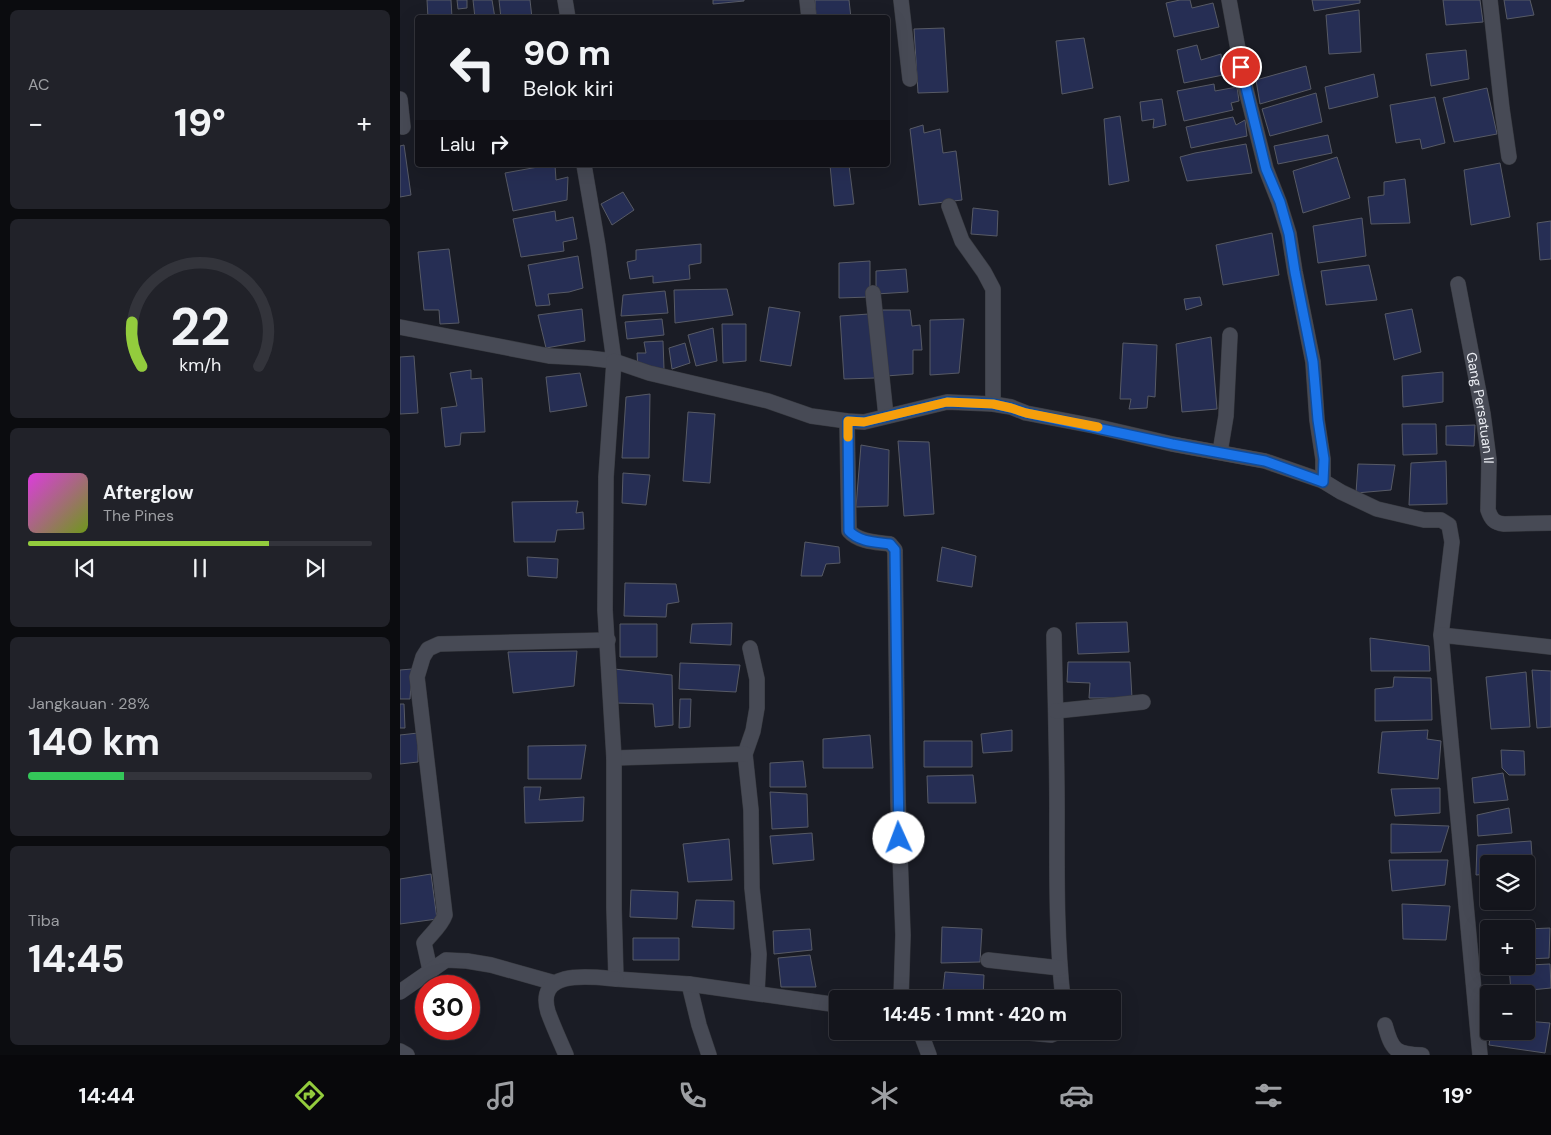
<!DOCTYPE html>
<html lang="id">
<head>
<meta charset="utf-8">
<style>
  body { margin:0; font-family:"DM Sans",sans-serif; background:#212229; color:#f1f3f6; height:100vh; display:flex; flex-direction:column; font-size:19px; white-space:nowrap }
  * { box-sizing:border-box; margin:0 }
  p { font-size:16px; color:#9d9fa3 }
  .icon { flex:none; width:28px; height:28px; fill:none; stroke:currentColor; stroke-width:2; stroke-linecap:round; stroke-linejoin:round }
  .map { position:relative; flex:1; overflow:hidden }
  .side { display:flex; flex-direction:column; gap:10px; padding:10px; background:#0b0c0f; width:400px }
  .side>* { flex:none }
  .hud { position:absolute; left:15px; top:15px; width:475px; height:152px; border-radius:5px; box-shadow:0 5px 20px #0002,0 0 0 1px #33343b; background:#14151c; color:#f1f3f6; overflow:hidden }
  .buttons { position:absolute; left:1080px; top:855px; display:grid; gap:10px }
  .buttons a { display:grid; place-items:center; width:55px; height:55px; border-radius:5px; background:#14151c; box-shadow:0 5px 20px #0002,0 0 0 1px #33343b; font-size:25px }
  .speed { position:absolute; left:15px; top:975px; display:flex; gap:10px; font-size:25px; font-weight:700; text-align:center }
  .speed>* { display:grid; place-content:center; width:65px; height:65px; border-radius:50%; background:#14151c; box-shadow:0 5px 20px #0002,0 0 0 1px #33343b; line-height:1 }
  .speed .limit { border:8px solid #d22; background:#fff; color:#111 }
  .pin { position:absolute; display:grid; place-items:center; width:42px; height:42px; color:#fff; margin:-21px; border:2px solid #fff; border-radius:50%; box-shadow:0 1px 5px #0007 }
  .me { position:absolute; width:55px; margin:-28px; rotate:358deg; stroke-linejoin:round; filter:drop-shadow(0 0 4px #0008) }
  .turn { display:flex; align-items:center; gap:18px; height:105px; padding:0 25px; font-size:22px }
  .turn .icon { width:65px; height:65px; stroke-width:2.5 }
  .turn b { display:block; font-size:35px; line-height:42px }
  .then { display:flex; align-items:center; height:48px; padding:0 25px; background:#0003; gap:10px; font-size:19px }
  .big { font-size:38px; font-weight:700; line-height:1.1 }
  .side .tile { flex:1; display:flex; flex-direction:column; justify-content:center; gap:8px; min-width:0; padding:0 18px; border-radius:8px; background:#212229 }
  .side .dial { align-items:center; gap:0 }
  .dial svg { height:130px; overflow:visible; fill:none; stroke:#33343b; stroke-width:7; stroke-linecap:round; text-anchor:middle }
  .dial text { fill:#f1f3f6; stroke:none }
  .song { display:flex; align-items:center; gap:15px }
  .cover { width:60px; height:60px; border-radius:8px; background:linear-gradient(135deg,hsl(300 70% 55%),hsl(80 70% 35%)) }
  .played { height:5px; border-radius:2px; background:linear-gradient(90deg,#93cc3d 70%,#33343b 70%) }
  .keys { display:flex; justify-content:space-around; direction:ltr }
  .heat { display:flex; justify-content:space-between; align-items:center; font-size:28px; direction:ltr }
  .charge { height:8px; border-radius:4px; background:linear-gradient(90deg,#34c759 28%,#33343b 0) }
  .trip { position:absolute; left:429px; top:990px; width:292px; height:50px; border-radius:5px; background:#14151c; box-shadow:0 5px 20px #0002,0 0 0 1px #33343b; font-weight:700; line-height:50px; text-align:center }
  .menu { display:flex; height:80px; justify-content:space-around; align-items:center; background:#08080b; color:#9d9fa3 }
  .menu .icon { width:35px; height:35px }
  .menu .current { color:#93cc3d }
  .menu b { font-size:22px; color:#f1f3f6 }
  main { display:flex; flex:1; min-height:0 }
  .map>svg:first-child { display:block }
  .building { fill:#262e54; stroke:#575a65 }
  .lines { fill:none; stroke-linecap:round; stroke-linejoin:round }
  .minor-casing { stroke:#383a40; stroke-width:16 }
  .minor { stroke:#474a55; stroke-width:15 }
  .route-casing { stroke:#114b97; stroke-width:12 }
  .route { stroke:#1a73e8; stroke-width:9 }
  .slow { stroke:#f59e0b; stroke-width:9 }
  .labels { text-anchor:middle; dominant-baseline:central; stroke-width:5; stroke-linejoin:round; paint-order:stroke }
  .street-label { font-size:14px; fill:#ebedf3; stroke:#11131b }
</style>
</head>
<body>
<main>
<section class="side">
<div class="tile"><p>AC</p>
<div class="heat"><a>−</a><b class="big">19°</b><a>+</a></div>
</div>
<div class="tile dial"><svg viewBox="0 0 100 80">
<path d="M14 69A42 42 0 1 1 86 69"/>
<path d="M14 69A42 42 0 0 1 8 42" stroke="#93cc3d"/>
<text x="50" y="56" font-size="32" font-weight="700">22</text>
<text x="50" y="72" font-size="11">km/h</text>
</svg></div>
<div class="tile">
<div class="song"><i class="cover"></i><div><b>Afterglow</b><p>The Pines</p></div></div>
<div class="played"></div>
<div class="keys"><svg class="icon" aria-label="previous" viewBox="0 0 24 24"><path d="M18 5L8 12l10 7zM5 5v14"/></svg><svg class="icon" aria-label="pause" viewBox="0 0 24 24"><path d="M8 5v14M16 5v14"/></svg><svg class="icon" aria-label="next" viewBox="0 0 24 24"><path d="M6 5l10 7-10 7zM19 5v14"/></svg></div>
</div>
<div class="tile"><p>Jangkauan · 28%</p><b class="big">140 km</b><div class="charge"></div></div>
<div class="tile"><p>Tiba</p><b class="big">14:45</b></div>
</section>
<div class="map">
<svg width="1151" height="1055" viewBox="0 0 1151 1055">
  <rect width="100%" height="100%" fill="#1a1c25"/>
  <!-- building -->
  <path class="building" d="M27,0H51L52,18H28Z
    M57,0H67V8L58,9Z
    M73,0H92L95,18H75Z
    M99,0H130L132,18H101Z
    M313,0H344V1L313,4Z
    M415,0H449L451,18H416Z
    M780,0H790L792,8L813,3L819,27L774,37L766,3Z
    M912,0H960V3L914,11Z
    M1043,0H1080L1083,22L1046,25Z
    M1104,0H1130L1134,15L1107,19Z
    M959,10L961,52L929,54L926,15Z
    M544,28L548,92L518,93L514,29Z
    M684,38L693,88L662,94L656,41Z
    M797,45L801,60L821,54L823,75L784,83L777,50Z
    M1066,50L1069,79L1031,86L1026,54Z
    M906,66L911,89L860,104L856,80Z
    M974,74L978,97L929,109L925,87Z
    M814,84L815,91L837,87L839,101L831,103L833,110L784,121L777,91Z
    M1087,88L1097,134L1054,142L1043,98Z
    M916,93L922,122L870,136L862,109Z
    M1035,97L1045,143L1022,149L1020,139L996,143L990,105Z
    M762,99L766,125L753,128L754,119L742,121L740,102Z
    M720,116L729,181L709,185L704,119Z
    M833,117L836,125L845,120L847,136L791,148L786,127Z
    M523,125L524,133L540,129L543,153L556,151L562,200L519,205L510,129Z
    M928,135L932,153L878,164L874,146Z
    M846,144L852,173L787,181L780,157L795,153Z
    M4,145L11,195L0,197V146Z
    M937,157L950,198L903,213L893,171Z
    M1100,163L1110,217L1071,225L1064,170Z
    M149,165H155L156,180L168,177L167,200L113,211L105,173Z
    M430,165H449L454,204L434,206Z
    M1005,179L1010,223L971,224L968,197L984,195V182Z
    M223,192L234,210L212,225L201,204Z
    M573,208L598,211L597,236L571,234Z
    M155,211L156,221L173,217L177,239L163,242L164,251L121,257L113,219Z
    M962,218L966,256L918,263L913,226Z
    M1151,221V259L1140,260L1137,223Z
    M872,233L879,275L823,285L816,245Z
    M301,244V263L289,265L290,279L253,283V276L230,279L227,262L236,260V250Z
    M49,249L59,323L40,324L39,310H24L18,252Z
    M178,256L183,288L169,292L148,294L150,305L136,306L128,265Z
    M470,261V297L439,298V263Z
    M969,265L977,300L926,305L921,271Z
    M506,269L508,292L476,294V271Z
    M327,289L333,315L275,323L274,290Z
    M265,291L268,313L221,316L223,295Z
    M800,297L802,305L786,310L784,299Z
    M369,307L400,312L391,366L360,361Z
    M182,309L185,341L146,348L138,315Z
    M1012,309L1021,352L994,360L985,314Z
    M481,310H510L512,326L520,325L522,350H513V374L486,376Z
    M469,314L475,378L444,379L440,316Z
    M262,319L264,335L227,339L225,322Z
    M564,319L559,373L530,375V320Z
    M322,324H346V361L323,363Z
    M313,328L317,361L296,366L288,335Z
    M811,337L817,409L782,412L776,344Z
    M263,341L264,369H238L237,353H246L244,342Z
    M285,343L290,363L272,369L269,348Z
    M723,343L757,345L755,397L748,396L747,408L729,409L731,399H720Z
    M14,356L18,413L0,414V357Z
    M71,370V379L82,378L85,432L61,433L60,445L45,447L41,408L57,406L50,373Z
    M1043,372V402L1003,407L1002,376Z
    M180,373L187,406L150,412L146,377Z
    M250,394L249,458H222L226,397Z
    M288,412L315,414L310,483L283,481Z
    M1002,424H1036L1037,454L1003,455Z
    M1075,425L1074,446L1046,445V426Z
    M498,441L529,442L534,514L504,516Z
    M461,445L489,450L488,506L456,507Z
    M1046,461L1047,504L1009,505L1011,463Z
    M958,464L995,465L991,490L956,493Z
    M223,473L250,475L246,505L222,503Z
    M178,501L176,513L183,512L184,529L157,530L155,542H114L112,502Z
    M405,542L439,547L440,563L426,564L422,576H401Z
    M542,547L576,556L572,587L537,581Z
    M127,557L158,559L157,578L128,576Z
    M225,583L276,584L279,602L267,604L266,617L224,616Z
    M727,622L729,652L678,654L676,623Z
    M332,623L331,645L290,643L292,624Z
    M220,624H257V657H220Z
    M970,638L1029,646L1030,671H971Z
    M177,651L174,686L113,693L108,652Z
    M668,662H730L732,698H689L690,683L667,682Z
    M280,663L340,665L336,692L279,689Z
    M12,669L10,699H0V670Z
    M214,669L272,675L273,725L255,727L253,704L215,703Z
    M1132,670L1151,671V727L1137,728Z
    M1126,672L1130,727L1091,729L1086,677Z
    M994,677L1031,678L1032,720L975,721V689L993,687Z
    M280,699H291L290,727L279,728Z
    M0,704H4L5,728H0Z
    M612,730V751L583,753L581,734Z
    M1028,730L1027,739L1041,741L1038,779L978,773L982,732Z
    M18,733V762L0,764V735Z
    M470,735L473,768H423V739Z
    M524,741H572V767H524Z
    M186,745L181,779H128V746Z
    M1101,750L1124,751L1125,775H1109L1102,768Z
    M403,761L406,787H370V763Z
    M1103,773L1108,800L1074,803L1072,778Z
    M573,775L576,803H528L527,776Z
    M124,787H141L139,800L184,797L183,821L125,823Z
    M1040,788V813L995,816L991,789Z
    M370,792L407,794L408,827L372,829Z
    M1109,808L1112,833L1078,836L1077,815Z
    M991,824L1049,826L1041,852L991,853Z
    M412,833L414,860L373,864L370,836Z
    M329,839L332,880L288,882L283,844Z
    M1131,841L1133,870H1126V864H1089V874L1076,875L1077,845Z
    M989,860H1048L1045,885L992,891Z
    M31,874L37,919L0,924V879Z
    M231,890L278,892L277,919L230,917Z
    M296,900L334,901V929L292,927Z
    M1002,904L1050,906L1046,940L1003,939Z
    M542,927L582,929L580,962L541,963Z
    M1150,928L1149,958L1126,959V929Z
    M410,929L412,950L374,954L373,931Z
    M233,938H279V960H233Z
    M410,955L416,987H381L378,958Z
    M1150,964L1151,988L1111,992L1109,966Z
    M545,972L584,975L583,999H542Z
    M45,980L46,986H30L29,981Z
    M1126,1021L1150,1023L1145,1053L1089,1045L1091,1031H1126Z"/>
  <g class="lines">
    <!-- minor casing -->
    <g class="minor-casing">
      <g id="minor">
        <path d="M165,0L168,18"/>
        <path d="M407,0L409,18"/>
        <path d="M501,0L510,79"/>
        <path d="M829,0L844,82L857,133L866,169L879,202L889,234L895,272L913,362L917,420L923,459V481"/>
        <path d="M1090,0L1102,109L1109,157"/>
        <path d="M0,99L3,127"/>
        <path d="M549,206L562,241L584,272L593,289V404"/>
        <path id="s1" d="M1058,284L1083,414L1089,460L1088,510C1091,519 1094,523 1104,524L1151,523"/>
        <path d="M473,293L486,416"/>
        <path d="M0,327L149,356L188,358L214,361L198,246L184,165"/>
        <path d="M447,421L449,531C459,542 476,542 490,544L495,550L498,801L503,935L501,999"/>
        <path d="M820,452L826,416L830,335"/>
        <path d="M654,635C655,693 657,751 657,809C657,873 656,936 663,999"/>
        <path d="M350,648L357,679V708L353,731L345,754L351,810L352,888L359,954L357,993"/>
        <path d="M656,711L743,702"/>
        <path d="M214,758L345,754"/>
        <path d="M588,960L660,968"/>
        <path d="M30,970L24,943C31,934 41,926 45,915L17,677L23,657L28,649L39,644L208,640"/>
        <path d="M289,984L299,1025L309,1055"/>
        <path d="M0,992L46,960L67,961L91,965L155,983"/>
        <path d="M438,1005L289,984L216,979L214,908V758L205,610L206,477L214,361L249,373L368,401L411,416L447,421L464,422L547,402L593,404L611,407L626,413L694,426L772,444L865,461L923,481L941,492L977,509L1024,520H1041L1049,525L1052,542L1041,635"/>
        <path d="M985,1025C992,1051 996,1054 1022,1055"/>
        <path d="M520,1031L529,1055"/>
        <path d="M608,1031L651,1035L661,1031"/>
        <path d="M0,1051L7,1055"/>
        <path d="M166,1055C160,1041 153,1026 148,1012C135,968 192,977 216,979"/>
        <path d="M1080,1055L1041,635L1151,647"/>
      </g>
    </g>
    <!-- minor -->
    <use href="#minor" class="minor"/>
  </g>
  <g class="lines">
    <!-- route casing -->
    <g class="route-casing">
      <path id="route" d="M499,838L495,550L490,544C476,542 459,542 449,531L448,421L464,422L547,402L593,404L611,408L626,413L772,444L865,461L923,482L924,459L918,420L913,362L895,272L889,234L880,202L866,169L841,67"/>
    </g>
    <!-- route -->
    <use href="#route" class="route"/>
    <!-- slow -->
    <path class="slow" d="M448,437V421L464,422L547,402L593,404L611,408L626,413L698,427"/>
  </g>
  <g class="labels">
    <!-- street labels -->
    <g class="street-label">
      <text stroke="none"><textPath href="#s1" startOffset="126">Gang Persatuan II</textPath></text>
    </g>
  </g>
</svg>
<div class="buttons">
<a><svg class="icon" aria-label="layers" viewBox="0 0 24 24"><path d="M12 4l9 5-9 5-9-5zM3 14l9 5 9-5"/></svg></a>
<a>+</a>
<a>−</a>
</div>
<div class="speed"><div class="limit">30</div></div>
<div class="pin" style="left:841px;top:67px;background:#d93025"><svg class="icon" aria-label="arrive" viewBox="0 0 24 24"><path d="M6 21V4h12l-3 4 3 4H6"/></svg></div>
<svg class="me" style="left:499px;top:838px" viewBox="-20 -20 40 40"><circle r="19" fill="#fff"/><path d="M0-13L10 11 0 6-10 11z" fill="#1a73e8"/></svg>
<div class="trip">14:45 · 1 mnt · 420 m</div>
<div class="hud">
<div class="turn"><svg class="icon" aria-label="left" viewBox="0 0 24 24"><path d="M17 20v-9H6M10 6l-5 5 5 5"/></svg><div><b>90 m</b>Belok kiri</div></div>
<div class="then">Lalu<svg class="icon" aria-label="right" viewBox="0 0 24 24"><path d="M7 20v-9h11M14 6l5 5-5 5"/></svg></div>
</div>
</div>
</main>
<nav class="menu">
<b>14:44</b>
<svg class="icon current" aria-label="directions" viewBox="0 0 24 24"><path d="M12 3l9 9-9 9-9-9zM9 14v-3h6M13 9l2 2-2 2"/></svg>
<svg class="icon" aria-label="music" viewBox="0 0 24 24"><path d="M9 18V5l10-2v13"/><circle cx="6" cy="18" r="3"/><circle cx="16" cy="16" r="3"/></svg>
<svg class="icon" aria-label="phone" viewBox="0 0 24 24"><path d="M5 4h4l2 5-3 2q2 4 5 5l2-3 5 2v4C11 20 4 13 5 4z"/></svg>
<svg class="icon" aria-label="climate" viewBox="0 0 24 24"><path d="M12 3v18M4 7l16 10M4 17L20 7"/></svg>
<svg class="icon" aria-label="car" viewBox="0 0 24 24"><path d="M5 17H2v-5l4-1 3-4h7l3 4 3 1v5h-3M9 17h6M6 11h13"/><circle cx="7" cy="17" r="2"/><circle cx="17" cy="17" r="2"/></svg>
<svg class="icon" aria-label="filters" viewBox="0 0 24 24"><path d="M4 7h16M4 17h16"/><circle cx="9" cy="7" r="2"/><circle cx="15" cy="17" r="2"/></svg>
<b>19°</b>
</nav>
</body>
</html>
